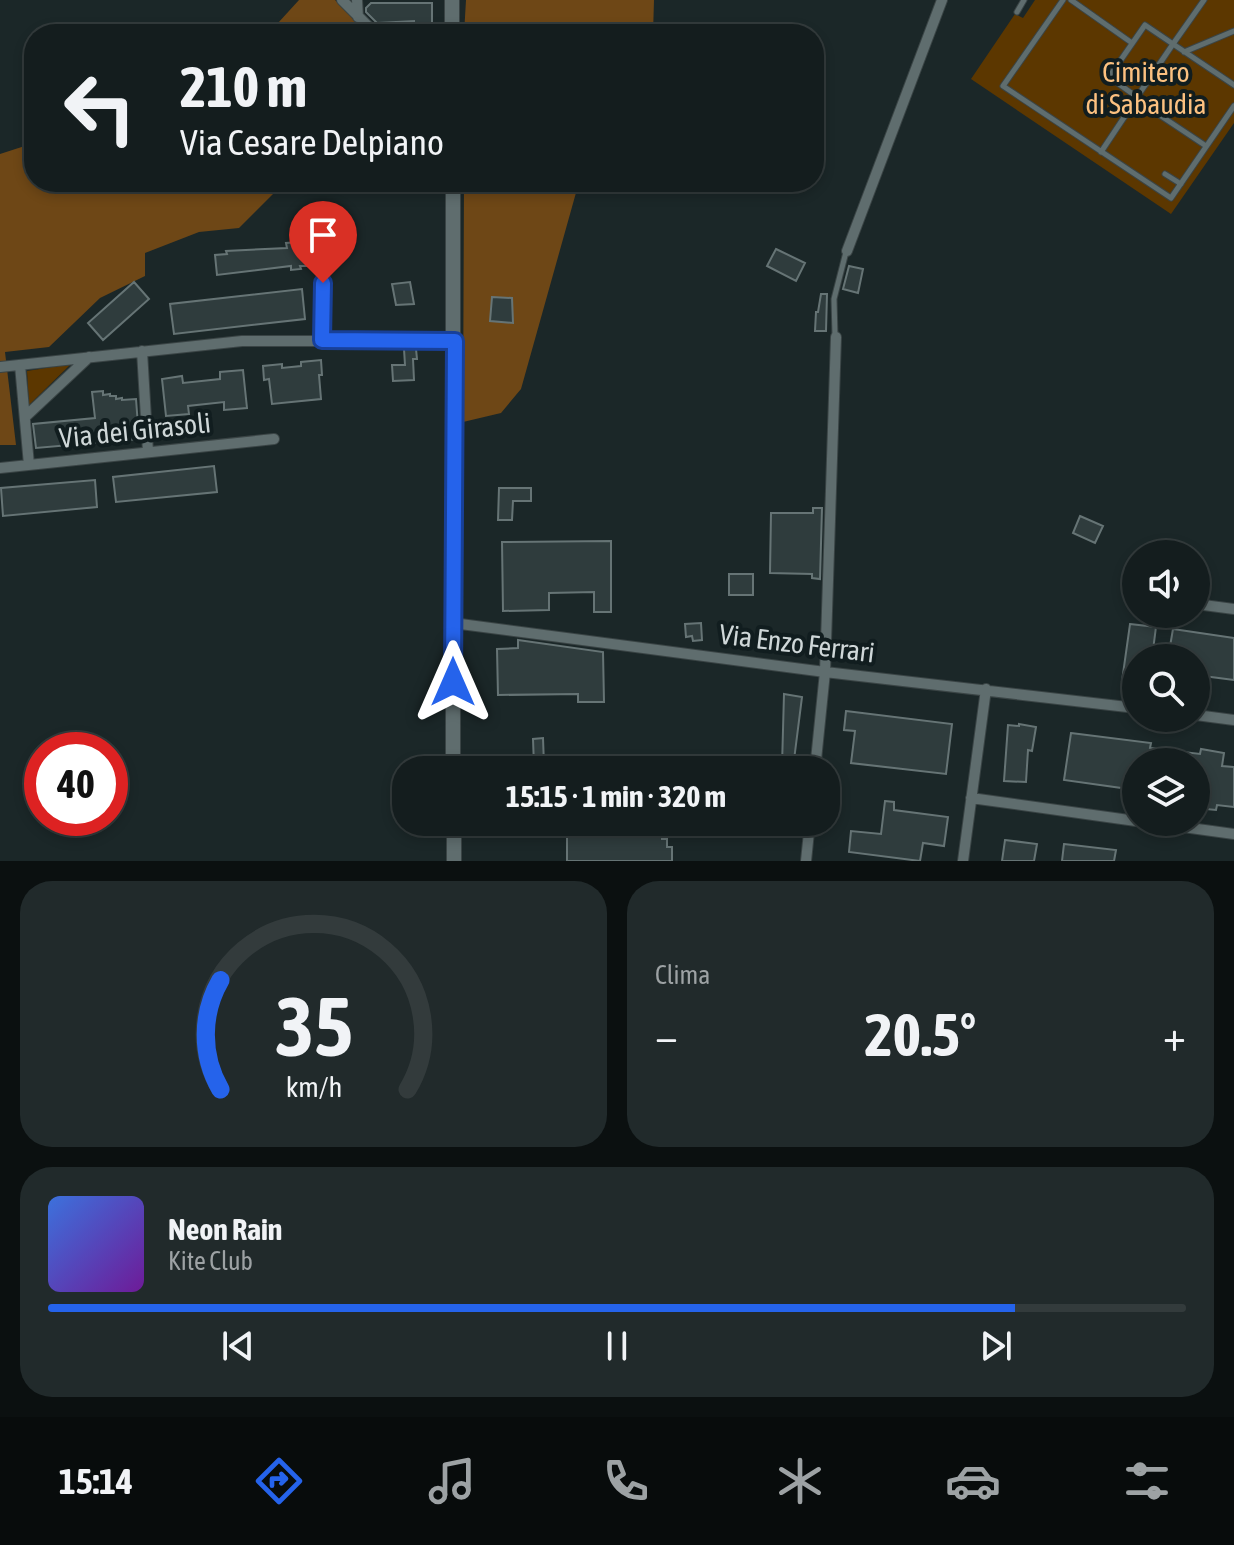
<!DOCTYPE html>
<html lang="it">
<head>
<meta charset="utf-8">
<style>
  body { margin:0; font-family:"Asap Condensed",sans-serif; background:#212a2b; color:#f1f3f6; height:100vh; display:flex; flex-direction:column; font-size:30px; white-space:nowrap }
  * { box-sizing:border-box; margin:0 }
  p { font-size:26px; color:#9da2a4 }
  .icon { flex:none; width:44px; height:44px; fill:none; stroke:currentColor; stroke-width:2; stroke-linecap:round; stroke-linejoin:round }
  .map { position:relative; height:861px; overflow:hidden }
  .sheet { display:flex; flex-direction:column; gap:20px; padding:20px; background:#0b1010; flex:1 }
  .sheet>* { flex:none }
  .banner { position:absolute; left:24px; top:24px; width:800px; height:168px; border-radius:32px; box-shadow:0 4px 12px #0003,0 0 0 2px #333b3c; background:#141d1e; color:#f1f3f6; overflow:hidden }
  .controls { position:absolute; left:1122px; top:540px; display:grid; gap:16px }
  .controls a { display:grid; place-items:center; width:88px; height:88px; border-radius:50%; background:#141d1e; box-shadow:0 4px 12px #0003,0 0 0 2px #333b3c; font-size:40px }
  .speed { position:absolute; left:24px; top:732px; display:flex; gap:16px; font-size:40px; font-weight:700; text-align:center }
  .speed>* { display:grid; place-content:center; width:104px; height:104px; border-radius:50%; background:#141d1e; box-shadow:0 4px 12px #0003,0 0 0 2px #333b3c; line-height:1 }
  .speed .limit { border:12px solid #d22; background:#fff; color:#111 }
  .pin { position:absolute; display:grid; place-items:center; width:68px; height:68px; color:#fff; margin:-82px -34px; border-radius:50% 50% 50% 0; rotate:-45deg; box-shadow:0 0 8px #0007 }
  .pin .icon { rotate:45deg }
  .me { position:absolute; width:88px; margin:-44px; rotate:0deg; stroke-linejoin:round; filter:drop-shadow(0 0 6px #0008) }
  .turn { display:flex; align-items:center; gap:28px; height:168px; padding:0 24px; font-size:36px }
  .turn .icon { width:104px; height:104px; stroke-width:2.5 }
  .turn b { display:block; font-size:56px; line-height:68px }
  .big { font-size:60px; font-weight:700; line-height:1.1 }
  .sheet .card { flex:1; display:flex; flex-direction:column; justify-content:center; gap:12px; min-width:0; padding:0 28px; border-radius:32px; background:#212a2b }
  .sheet .dial { align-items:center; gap:0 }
  .dial svg { height:208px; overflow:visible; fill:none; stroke:#333b3c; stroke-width:7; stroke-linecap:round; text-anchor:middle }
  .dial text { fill:#f1f3f6; stroke:none }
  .song { display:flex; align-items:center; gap:24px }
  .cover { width:96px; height:96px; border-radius:12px; background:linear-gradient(135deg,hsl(220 70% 55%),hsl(280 70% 35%)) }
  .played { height:8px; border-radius:4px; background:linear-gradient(90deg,#2563eb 85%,#333b3c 85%) }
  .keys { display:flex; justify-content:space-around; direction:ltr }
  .heat { display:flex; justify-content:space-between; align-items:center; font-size:44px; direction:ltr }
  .sheet .tiles { flex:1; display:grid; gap:20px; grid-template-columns:1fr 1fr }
  .card:last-child { grid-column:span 2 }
  .trip { position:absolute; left:392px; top:756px; width:448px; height:80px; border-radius:32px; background:#141d1e; box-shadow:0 4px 12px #0003,0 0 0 2px #333b3c; font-weight:700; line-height:80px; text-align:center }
  .tabs { display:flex; height:128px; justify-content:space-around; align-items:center; background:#080c0c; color:#9da2a4 }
  .tabs .icon { width:56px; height:56px }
  .tabs .active { color:#2563eb }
  .tabs b { font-size:36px; color:#f1f3f6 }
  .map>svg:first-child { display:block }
  .green { fill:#5c3700 }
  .forest { fill:#6e4716 }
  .building { fill:#2f3c3d; stroke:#667475; stroke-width:2 }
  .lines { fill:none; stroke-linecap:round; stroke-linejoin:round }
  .lane-casing { stroke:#3a4445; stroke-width:7 }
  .street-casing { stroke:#3a4445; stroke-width:12 }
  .secondary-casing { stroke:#3a4445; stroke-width:16 }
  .lane { stroke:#5f6d6e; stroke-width:5 }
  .street { stroke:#5f6d6e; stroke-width:10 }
  .secondary { stroke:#5f6d6e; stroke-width:14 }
  .route-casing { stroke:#184099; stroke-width:20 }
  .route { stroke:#2563eb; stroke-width:14 }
  .labels { text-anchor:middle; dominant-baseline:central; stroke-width:8; stroke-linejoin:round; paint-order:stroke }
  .park-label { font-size:28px; fill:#fcc180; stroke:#111d1f }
  .street-label { font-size:28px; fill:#cfd7d8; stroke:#111d1f }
</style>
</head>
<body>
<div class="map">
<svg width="1234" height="861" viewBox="0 0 1234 861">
  <rect width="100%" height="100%" fill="#1b2728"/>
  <!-- green -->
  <path class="green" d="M1035,0H1234V123L1171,214L971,79L1015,14L1023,18Z
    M71,364L29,405L27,371Z"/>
  <!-- forest -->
  <path class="forest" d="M299,0H335L369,34H226L278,23Z
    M466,0H654L653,34H464Z
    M34,143V182H285L239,228L199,232L145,253V276L100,298L49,347L5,352L16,445H0V154Z
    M464,182H579L521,389L501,413L463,422Z"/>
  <!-- building -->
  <path class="building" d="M371,3H432V34H414V21L377,23L366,12V8Z
    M300,242V244H307L309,266H300L301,269L291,270V266L217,275L215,255L227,254L226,251L287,248L286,243Z
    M776,249L805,263L796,281L767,266Z
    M849,266L863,269L858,293L843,289Z
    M134,282L149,299L103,340L88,323Z
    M410,282L414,304L396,305L392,284Z
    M302,289L305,319L174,334L170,304Z
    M821,294H827L826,331H815L816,312H818Z
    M492,297L512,298L513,323L490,321Z
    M404,349H416L417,359H413L414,380L393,381L392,365H405Z
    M321,360L322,375H319L321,399L272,404L269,379L264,380L263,366L282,364V368L301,366V362Z
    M243,370L247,408L224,410V402L188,406L189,414L166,416L162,379L182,376L183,383L220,379V372Z
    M103,391V395L110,394V396H116V399L122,398V400L136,399L139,439L36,448L33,424L95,418L92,392Z
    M214,466L217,492L116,502L113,477Z
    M95,480L97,507L3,516L1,488Z
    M499,488H531V501H513L512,520H498Z
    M813,508H822L820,579L812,578V574L770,573L771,513H813Z
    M1080,516L1103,526L1095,543L1073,533Z
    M611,541V612H594V592L549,593V610L503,611L502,542Z
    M729,574H753V595H729Z
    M701,623L702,640L693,641L692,636L686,637L685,624Z
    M1130,624L1156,627L1152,658H1136V682L1122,681Z
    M1173,629L1234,638V680L1196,675V658H1168Z
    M518,640L603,652L604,702H578V694L498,695L497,649L518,648Z
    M784,694L802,697L793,768L782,766Z
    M846,711L952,724L946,774L851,763L855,731L844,730Z
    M1019,724L1036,727L1032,751L1028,750L1026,782L1004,781L1008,725L1019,726Z
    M1071,733L1151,743L1150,748L1200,754L1201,749L1224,753L1222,766L1234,767V807L1217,805L1216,810L1196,808L1199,762H1136V790L1064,780Z
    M543,738L544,765L534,766L533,739Z
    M885,801L894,802V810L948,817L944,846L923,843L920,861L849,852L851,831L881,834Z
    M567,831L662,832V839H667V847H672V861H567Z
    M1005,840L1037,844L1034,861H1002Z
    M1064,844L1116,850L1114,861H1062Z"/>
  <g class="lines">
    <!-- lane casing -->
    <g class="lane-casing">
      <path id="lane" d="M1063,0L1003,86L1171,198L1234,106
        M1071,0L1132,43
        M1204,0L1173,44L1234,85
        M1017,12L1024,0
        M1145,25L1173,44L1137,97L1109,77Z
        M1184,52L1234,31
        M1137,100L1206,146
        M1101,152L1137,98
        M1165,174L1181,184
        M835,336L834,299L846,252"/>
    </g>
    <!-- street casing -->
    <g class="street-casing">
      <path id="street" d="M342,0L376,34
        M357,0L358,17
        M847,251L942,0
        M322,340L324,225
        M142,351L148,452
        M20,365L29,465
        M0,367L242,341H455
        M25,417L89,357
        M0,468L274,439
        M1131,595L1136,596
        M1196,604L1234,609
        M453,623L825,672L1136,708
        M1196,715L1234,720
        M815,770L825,672L836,337
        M971,798L1136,821
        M1147,822L1234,834
        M806,861L810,822
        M963,861L986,689"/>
    </g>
    <!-- secondary casing -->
    <g class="secondary-casing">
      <path id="secondary" d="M452,34V0
        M453,182V770
        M454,822V861"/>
    </g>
    <!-- lane -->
    <use href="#lane" class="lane"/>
    <!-- street -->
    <use href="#street" class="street"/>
    <!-- secondary -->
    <use href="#secondary" class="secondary"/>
  </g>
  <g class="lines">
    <!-- route casing -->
    <g class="route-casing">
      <path id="route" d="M323,283L322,340L455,341L453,682"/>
    </g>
    <!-- route -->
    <use href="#route" class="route"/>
  </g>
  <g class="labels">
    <!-- park labels -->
    <g class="park-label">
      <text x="1146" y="72">Cimitero<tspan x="1146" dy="32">di Sabaudia</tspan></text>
    </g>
    <!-- street labels -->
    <g class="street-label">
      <text transform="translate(135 430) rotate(-6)">Via dei Girasoli</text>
      <text transform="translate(797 643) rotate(7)">Via Enzo Ferrari</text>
    </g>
  </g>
</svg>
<div class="controls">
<a><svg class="icon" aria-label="sound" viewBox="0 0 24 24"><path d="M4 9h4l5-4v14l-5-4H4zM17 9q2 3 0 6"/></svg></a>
<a><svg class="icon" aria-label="search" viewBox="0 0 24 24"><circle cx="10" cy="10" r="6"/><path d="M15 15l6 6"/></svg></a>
<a><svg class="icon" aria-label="layers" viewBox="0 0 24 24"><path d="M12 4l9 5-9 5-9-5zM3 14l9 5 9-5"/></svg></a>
</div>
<div class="speed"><div class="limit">40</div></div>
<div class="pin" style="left:323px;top:283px;background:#d93025"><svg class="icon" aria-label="arrive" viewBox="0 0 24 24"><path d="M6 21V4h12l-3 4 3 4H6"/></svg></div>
<svg class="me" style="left:453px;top:682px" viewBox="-20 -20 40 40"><path d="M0-17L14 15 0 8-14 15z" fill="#2563eb" stroke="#fff" stroke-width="4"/></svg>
<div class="trip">15:15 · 1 min · 320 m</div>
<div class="banner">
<div class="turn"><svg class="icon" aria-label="left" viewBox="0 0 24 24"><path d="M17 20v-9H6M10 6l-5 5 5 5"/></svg><div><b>210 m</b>Via Cesare Delpiano</div></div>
</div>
</div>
<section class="sheet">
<div class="tiles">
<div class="card dial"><svg viewBox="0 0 100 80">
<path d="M14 69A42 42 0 1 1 86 69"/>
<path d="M14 69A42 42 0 0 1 14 27" stroke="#2563eb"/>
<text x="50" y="56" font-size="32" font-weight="700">35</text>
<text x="50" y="72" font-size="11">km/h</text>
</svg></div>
<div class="card"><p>Clima</p>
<div class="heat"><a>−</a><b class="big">20.5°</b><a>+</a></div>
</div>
<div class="card">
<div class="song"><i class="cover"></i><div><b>Neon Rain</b><p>Kite Club</p></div></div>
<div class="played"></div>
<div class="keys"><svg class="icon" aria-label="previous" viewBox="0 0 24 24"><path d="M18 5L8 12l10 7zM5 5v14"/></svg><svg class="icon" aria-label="pause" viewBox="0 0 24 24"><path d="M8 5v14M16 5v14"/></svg><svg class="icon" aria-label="next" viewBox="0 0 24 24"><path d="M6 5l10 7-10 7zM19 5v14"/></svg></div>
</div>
</div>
</section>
<nav class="tabs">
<b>15:14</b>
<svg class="icon active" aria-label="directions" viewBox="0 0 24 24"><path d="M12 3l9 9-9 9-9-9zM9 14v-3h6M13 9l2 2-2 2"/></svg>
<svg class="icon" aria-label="music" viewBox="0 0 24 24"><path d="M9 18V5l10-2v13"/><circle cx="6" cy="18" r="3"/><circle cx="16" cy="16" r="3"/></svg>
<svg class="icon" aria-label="phone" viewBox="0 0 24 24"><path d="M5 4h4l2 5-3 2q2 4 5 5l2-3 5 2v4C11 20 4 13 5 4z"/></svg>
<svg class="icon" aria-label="climate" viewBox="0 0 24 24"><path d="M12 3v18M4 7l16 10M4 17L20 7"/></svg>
<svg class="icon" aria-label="car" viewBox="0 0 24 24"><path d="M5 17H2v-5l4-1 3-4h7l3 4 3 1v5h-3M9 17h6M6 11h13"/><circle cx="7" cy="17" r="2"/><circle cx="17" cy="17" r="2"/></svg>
<svg class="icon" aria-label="filters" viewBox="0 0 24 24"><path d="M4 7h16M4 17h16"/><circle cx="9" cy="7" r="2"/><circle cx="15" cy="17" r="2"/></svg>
</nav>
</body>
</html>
